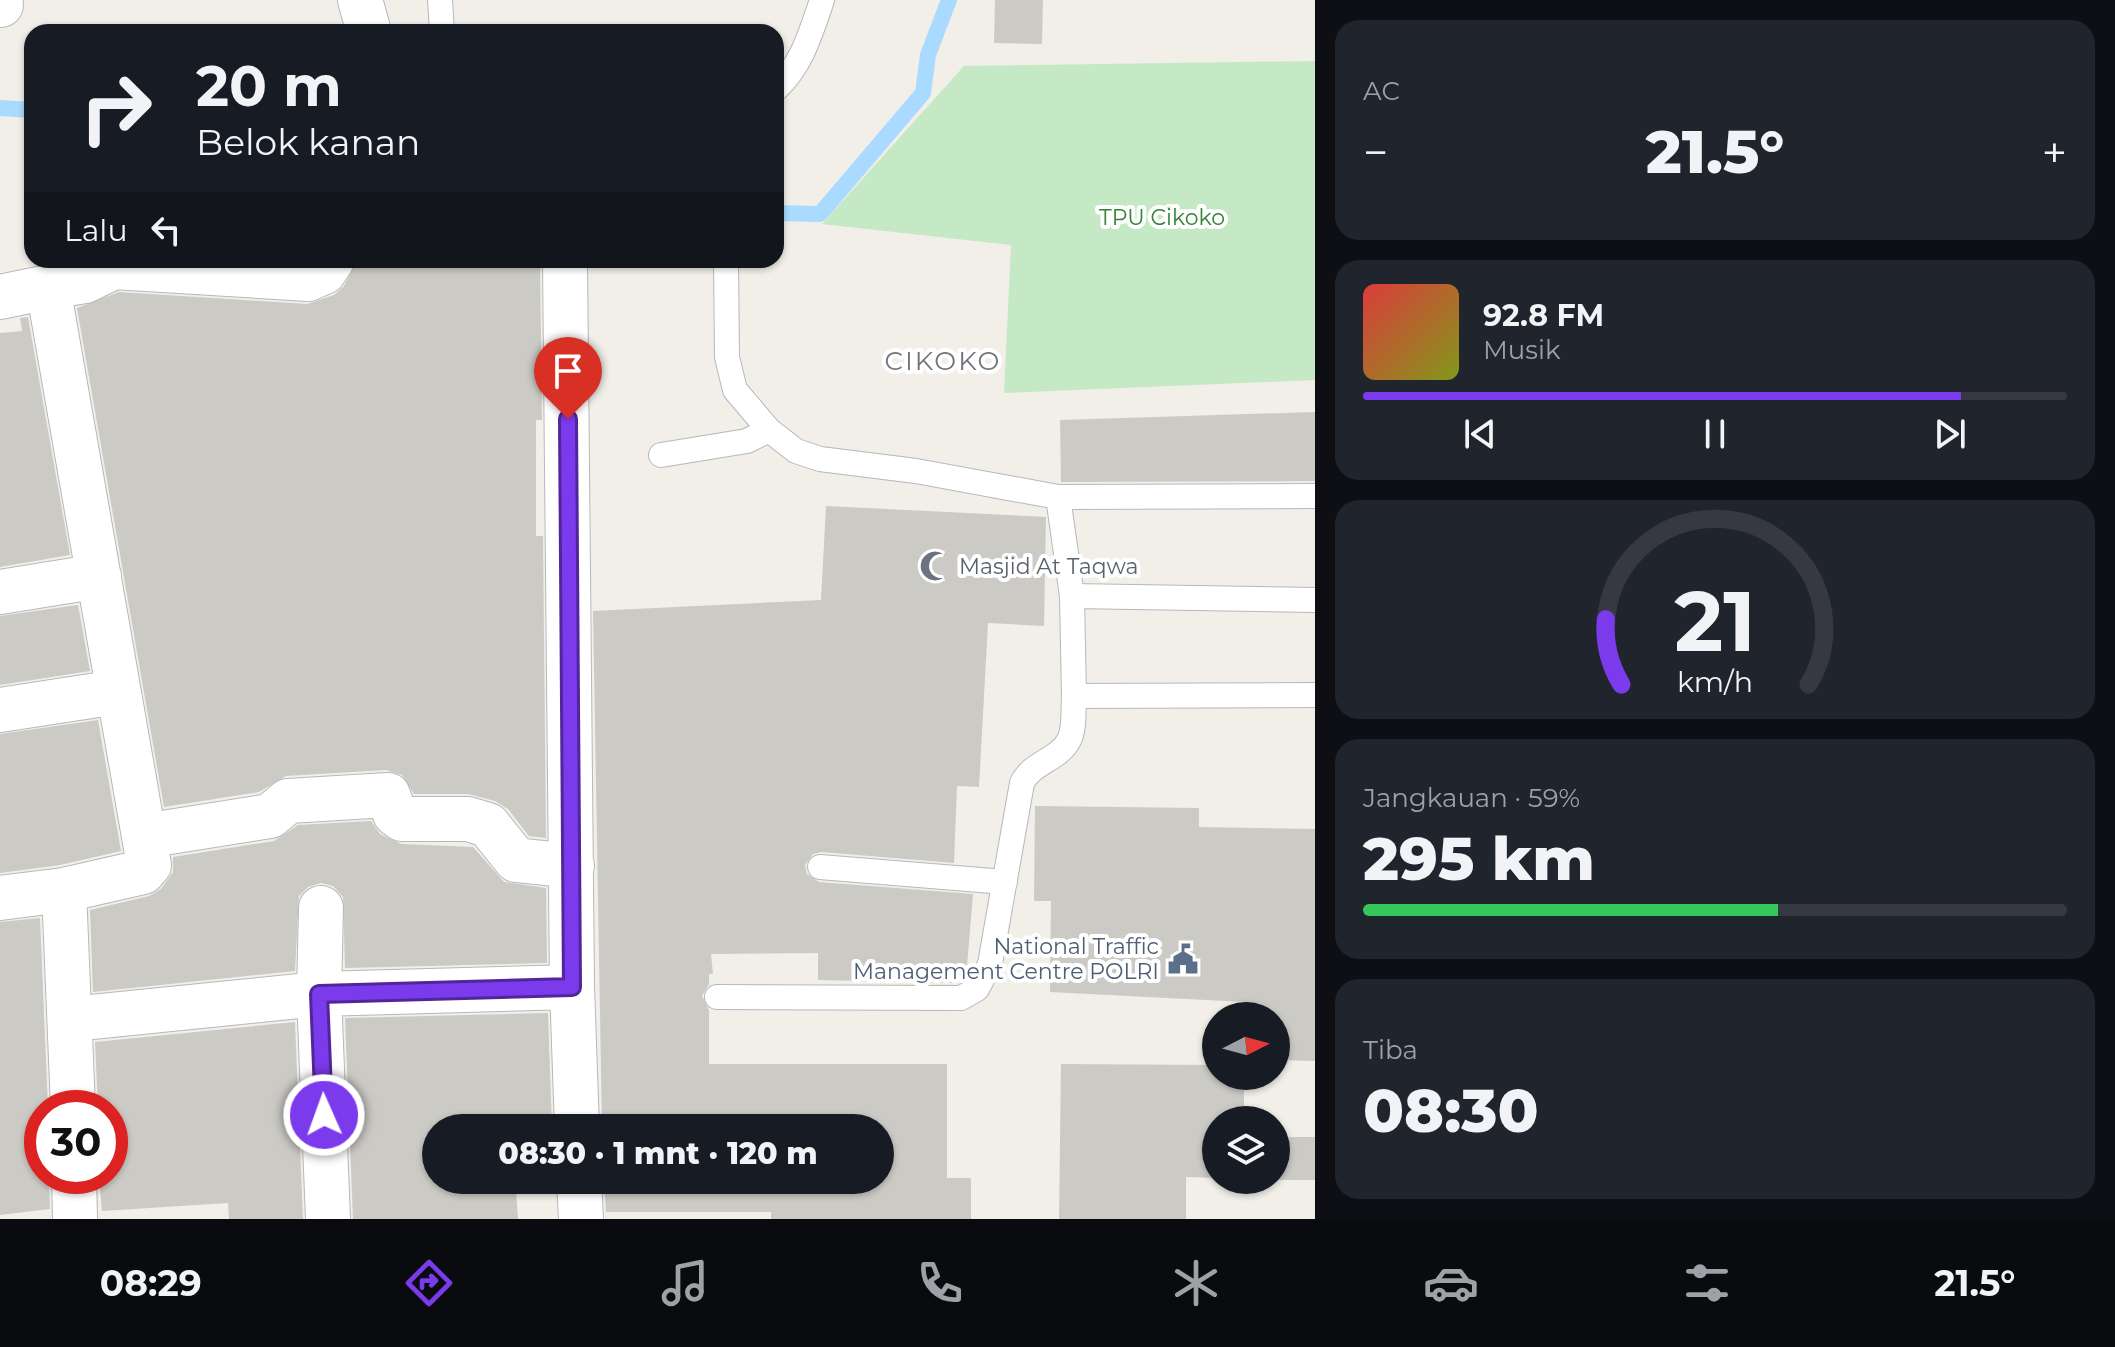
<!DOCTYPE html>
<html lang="id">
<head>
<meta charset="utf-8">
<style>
  body { margin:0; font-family:Montserrat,sans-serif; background:#20242c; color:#f1f3f6; height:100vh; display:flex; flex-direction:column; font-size:30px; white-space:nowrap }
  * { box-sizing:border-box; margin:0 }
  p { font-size:26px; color:#9ea1a6 }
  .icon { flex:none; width:44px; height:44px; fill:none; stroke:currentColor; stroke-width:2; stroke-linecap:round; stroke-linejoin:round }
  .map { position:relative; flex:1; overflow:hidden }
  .sheet { display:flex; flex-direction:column; gap:20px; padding:20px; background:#0d0f14; width:800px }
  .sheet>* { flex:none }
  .guide { position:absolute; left:24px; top:24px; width:760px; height:244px; border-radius:24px; box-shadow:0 2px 6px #0004; background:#171b24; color:#f1f3f6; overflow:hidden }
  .needle { width:52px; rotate:84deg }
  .controls { position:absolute; left:1202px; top:1002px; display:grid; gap:16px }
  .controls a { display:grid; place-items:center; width:88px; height:88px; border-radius:50%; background:#171b24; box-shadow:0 2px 6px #0004; font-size:40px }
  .speed { position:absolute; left:24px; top:1090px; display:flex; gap:16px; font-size:40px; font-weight:700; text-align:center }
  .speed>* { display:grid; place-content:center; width:104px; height:104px; border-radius:50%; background:#171b24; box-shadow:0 2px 6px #0004; line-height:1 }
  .speed .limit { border:12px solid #d22; background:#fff; color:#111 }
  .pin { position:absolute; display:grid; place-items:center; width:68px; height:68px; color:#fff; margin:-82px -34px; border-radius:50% 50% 50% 0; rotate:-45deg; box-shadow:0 0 8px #0007 }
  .pin .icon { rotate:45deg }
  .me { position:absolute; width:88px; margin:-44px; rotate:358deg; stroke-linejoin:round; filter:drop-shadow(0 0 6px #0008) }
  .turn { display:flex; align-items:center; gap:28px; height:168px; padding:0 40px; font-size:36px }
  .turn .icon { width:104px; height:104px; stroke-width:2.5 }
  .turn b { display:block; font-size:56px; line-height:68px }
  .then { display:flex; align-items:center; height:76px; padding:0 40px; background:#0003; gap:16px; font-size:30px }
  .big { font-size:60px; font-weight:800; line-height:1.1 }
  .sheet .widget { flex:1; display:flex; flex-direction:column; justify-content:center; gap:12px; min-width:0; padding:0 28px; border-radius:24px; background:#20242c }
  .sheet .dial { align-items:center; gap:0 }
  .dial svg { height:208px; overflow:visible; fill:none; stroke:#363941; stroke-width:7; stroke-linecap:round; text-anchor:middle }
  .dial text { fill:#f1f3f6; stroke:none }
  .song { display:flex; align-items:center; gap:24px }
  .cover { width:96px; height:96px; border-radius:12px; background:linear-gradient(135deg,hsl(0 70% 55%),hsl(70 70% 35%)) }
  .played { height:8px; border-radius:4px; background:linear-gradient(90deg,#7c3aed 85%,#363941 85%) }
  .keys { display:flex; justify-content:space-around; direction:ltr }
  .heat { display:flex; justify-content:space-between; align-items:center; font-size:44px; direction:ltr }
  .charge { height:12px; border-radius:6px; background:linear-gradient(90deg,#34c759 59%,#363941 0) }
  .trip { position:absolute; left:422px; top:1114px; width:472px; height:80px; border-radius:40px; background:#171b24; box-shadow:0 2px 6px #0004; font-weight:800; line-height:80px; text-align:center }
  .dock { display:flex; height:128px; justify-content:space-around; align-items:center; background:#090b0e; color:#9ea1a6 }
  .dock .icon { width:56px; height:56px }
  .dock .selected { color:#7c3aed }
  .dock b { font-size:36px; color:#f1f3f6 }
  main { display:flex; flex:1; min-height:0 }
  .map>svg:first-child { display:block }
  .green { fill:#c5e8c5 }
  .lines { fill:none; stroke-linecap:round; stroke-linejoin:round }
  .stream { stroke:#aadaff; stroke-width:16 }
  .building { fill:#cccac5 }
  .lane-casing { stroke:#b5b8bc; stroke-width:26 }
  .street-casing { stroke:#b5b8bc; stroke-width:46 }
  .lane { stroke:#fff; stroke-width:24 }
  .street { stroke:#fff; stroke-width:44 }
  .route-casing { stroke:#51269a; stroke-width:20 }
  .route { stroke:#7c3aed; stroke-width:14 }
  .labels { text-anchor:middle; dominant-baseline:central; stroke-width:8; stroke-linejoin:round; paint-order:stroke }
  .park-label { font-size:22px; fill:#348238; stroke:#fff }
  .worship-label { font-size:22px; fill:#5b616d; stroke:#fff; text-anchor:start }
  .service-label { font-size:22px; fill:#4e5e75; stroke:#fff; text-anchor:end }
  .quarter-label { font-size:26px; letter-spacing:2px; fill:#70757a; stroke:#fff }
</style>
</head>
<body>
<main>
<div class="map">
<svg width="1315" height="1219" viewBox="0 0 1315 1219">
  <rect width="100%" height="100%" fill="#f1efe8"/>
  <!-- green -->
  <path class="green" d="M1315,61V380L1004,393L1011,245L822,224L964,66Z"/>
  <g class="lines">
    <!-- stream -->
    <path class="stream" d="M0,108L32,110
      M776,213L820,214L923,93L928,55L949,0"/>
  </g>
  <!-- building -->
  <path class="building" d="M995,0H1043L1042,44L994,43Z
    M357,260H540L542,420H536V536H543L546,838L529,836L508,809L495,801L468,794H414L402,775L386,770L286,776L259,792L164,807L77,308L119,292L307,304L334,295L344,286Z
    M28,317L70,555L0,567V333L22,331L20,318Z
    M1315,412V481L1061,482L1060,420Z
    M826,506L1046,517L1044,626L988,623L979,787L957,786L954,863L821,852L813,854L805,865L807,874L819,882L973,894L966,978L957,983L818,980V953L711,954L713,974H709V984L702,996L709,1010V1064H947V1178H971V1219H771V1212H606L604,1180H880V1128H602L593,611L821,600Z
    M78,605L90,671L0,685V616Z
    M98,720L121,851L60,865L0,873V734Z
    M1035,806L1199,808V827L1315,829V1061L1276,1060V1016H1245V1002L1050,992L1051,901H1034Z
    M371,821L380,834L401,844L473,847L504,882L546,888L547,963L345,968L343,897L333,886L321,883L308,887L299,896L295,971L93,992L90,910L149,896L161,889L173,872V857L274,841L298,825Z
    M40,918L48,1108H42V1176H49L50,1209L0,1215V922Z
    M548,1013L552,1128H436V1180H554V1189L516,1190L518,1219H353L345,1018Z
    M295,1022L303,1219H229L228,1203L102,1211L99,1176H110V1108H98L95,1042Z
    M1061,1064L1216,1065V1076H1244V1120H1216V1178L1186,1177V1219H1059Z
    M1276,1137H1315V1180H1276Z"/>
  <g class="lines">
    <!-- lane casing -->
    <g class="lane-casing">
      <path id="lane" d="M440,0L442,32
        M776,89C802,65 811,32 822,0
        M726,260L727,357L735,390L769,430L796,451L820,459L916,471L1058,497L1315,496
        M661,455L747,441L769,430
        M1058,497L1072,596L1074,696L1315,695
        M1072,596L1315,600
        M820,867L1005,882
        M717,997L961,998L977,989L990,964L1022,783C1032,762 1059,760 1069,740C1075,729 1073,709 1074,696"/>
    </g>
    <!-- street casing -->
    <g class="street-casing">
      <path id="street" d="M360,0L369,32
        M0,5H1
        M565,260L572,987L577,1128
        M48,287L85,281L114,267L308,279L324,272L332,260
        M0,297L48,287L149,865L143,872L64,890L0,898
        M0,592L99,576
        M0,710L117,692
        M144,836L270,816L288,801L388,795L395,814L402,819H468L488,825L516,860L572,866
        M64,890L73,1108
        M321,908L319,994L328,1219
        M72,1019L319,994L572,987
        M74,1176L75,1219
        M579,1180L581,1219"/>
    </g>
    <!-- lane -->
    <use href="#lane" class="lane"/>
    <!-- street -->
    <use href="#street" class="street"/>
  </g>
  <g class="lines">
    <!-- route casing -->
    <g class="route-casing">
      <path id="route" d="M324,1115L319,994L572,987L568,419"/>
    </g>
    <!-- route -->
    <use href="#route" class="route"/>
  </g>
  <!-- icons -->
  <defs>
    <g id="mosque-bare" transform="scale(2.4)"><path d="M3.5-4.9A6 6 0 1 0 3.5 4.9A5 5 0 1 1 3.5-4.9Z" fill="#6b7280" stroke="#fff" stroke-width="2.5" paint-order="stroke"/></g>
    <g id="civic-bare" transform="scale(2.4)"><path d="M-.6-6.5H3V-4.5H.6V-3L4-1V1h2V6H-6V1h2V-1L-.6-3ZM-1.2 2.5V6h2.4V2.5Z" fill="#5c6f8a" stroke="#fff" stroke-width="2.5" paint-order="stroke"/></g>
  </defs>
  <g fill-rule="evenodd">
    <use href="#mosque-bare" x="935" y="566"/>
    <use href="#civic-bare" x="1183" y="959"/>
  </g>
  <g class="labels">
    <!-- park labels -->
    <g class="park-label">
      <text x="1162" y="217">TPU Cikoko</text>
    </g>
    <!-- worship labels -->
    <g class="worship-label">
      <text x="959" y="566">Masjid At Taqwa</text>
    </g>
    <!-- service labels -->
    <g class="service-label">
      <text x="1159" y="946">National Traffic<tspan x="1159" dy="25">Management Centre POLRI</tspan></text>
    </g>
    <!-- quarter labels -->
    <g class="quarter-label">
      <text x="943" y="361">CIKOKO</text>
    </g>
  </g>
</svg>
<div class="controls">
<a><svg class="needle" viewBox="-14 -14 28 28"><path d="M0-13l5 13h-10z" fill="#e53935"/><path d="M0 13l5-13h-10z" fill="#9ea1a6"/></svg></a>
<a><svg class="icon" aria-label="layers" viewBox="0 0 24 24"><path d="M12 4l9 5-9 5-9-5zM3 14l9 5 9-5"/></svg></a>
</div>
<div class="speed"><div class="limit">30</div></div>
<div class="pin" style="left:568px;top:419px;background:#d93025"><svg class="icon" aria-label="arrive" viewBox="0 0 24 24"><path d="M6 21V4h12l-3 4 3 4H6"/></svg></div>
<svg class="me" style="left:324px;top:1115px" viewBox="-20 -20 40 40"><circle r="17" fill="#7c3aed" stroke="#fff" stroke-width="3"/><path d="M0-11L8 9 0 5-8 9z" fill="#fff"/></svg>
<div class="trip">08:30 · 1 mnt · 120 m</div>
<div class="guide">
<div class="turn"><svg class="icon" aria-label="right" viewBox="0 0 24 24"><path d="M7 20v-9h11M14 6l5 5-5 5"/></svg><div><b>20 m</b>Belok kanan</div></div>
<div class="then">Lalu<svg class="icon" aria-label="left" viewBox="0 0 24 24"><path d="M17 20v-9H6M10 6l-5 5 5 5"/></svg></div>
</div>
</div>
<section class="sheet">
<div class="widget"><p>AC</p>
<div class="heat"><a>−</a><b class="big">21.5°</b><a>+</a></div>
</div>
<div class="widget">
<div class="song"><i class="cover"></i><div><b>92.8 FM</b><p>Musik</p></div></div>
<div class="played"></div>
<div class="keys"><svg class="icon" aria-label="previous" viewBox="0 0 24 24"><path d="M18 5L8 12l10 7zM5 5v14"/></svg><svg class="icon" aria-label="pause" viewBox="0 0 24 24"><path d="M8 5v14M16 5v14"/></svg><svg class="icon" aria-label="next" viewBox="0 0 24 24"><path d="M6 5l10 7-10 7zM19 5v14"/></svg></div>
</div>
<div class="widget dial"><svg viewBox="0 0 100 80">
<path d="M14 69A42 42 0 1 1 86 69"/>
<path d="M14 69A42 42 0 0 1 8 44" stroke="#7c3aed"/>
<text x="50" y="56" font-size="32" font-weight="700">21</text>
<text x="50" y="72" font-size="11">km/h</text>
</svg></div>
<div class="widget"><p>Jangkauan · 59%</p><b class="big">295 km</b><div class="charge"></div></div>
<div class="widget"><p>Tiba</p><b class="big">08:30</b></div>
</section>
</main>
<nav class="dock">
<b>08:29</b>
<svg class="icon selected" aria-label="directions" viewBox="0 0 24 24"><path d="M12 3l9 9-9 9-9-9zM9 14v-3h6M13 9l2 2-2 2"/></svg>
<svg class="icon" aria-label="music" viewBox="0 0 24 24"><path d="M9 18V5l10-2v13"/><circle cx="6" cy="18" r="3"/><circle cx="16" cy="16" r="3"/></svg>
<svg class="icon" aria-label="phone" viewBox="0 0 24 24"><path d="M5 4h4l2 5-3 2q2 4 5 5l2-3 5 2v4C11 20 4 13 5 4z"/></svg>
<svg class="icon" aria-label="climate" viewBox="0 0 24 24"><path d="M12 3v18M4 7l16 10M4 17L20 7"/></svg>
<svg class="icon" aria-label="car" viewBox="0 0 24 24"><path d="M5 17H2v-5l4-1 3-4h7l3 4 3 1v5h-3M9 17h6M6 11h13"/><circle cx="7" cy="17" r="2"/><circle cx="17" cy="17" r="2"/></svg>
<svg class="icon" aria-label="filters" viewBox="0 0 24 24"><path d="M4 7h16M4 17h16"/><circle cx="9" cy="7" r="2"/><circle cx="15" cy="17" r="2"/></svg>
<b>21.5°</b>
</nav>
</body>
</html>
